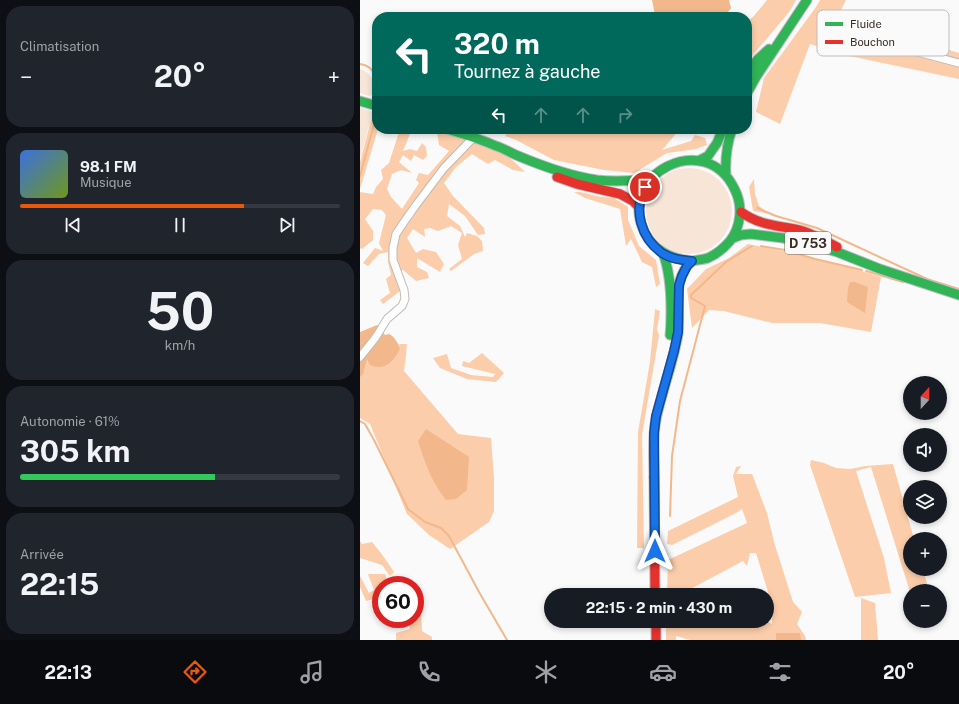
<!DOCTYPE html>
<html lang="fr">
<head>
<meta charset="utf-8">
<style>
  body { margin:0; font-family:"Public Sans",sans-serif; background:#20242c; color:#f1f3f6; height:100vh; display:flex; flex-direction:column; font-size:15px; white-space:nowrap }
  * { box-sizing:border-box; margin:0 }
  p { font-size:13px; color:#9ea1a6 }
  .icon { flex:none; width:22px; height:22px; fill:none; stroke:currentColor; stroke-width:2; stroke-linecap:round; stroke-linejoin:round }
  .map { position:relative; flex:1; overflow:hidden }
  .panel { display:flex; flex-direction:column; gap:6px; padding:6px; background:#0d0f14; width:360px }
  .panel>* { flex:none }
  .banner { position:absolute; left:12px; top:12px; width:380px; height:122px; border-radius:16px; box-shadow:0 2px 6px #0003; background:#00695c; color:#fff; overflow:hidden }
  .needle { width:26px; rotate:21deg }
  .tools { position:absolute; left:543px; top:376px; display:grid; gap:8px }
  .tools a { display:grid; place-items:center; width:44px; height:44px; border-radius:50%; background:#171b24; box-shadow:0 2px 6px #0003; font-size:20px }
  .speed { position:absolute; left:12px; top:576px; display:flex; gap:8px; font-size:20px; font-weight:700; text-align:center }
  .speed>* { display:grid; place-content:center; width:52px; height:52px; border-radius:50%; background:#171b24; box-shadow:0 2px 6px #0003; line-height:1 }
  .speed .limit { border:6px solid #d22; background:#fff; color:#111 }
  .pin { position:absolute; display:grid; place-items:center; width:34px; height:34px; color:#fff; margin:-17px; border:2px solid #fff; border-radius:50%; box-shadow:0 1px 4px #0007 }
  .me { position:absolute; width:44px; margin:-22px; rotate:0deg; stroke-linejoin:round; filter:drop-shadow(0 0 3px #0008) }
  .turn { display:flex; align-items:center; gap:14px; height:84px; padding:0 16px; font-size:18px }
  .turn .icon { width:52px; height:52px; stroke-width:2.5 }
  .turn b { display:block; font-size:28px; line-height:34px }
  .lanes { display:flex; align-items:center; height:38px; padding:0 16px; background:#0003; justify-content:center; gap:20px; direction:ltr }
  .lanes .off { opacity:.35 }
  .big { font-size:30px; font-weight:700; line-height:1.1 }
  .panel .widget { flex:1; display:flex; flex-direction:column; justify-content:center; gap:6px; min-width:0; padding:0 14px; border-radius:16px; background:#20242c }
  .panel .dial { align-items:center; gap:0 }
  .dial b { font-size:52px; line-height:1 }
  .song { display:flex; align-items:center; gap:12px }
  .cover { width:48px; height:48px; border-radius:6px; background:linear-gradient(135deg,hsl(220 70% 55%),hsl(80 70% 35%)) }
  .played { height:4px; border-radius:2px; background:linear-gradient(90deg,#ea580c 70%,#363941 70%) }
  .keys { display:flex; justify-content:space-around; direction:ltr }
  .heat { display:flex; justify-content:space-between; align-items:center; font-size:22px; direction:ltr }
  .charge { height:6px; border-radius:3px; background:linear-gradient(90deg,#34c759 61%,#363941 0) }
  .trip { position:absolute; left:184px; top:588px; width:230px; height:40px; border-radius:20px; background:#171b24; box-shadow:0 2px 6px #0003; font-weight:700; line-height:40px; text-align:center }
  .dock { display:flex; height:64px; justify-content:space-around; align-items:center; background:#090b0e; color:#9ea1a6 }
  .dock .icon { width:28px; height:28px }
  .dock .current { color:#ea580c }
  .dock b { font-size:18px; color:#f1f3f6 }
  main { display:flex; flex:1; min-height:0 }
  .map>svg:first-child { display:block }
  .green { fill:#f7e5d8 }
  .forest { fill:#fccdaa }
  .water { fill:#f2b88b }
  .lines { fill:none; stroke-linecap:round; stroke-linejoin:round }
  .stream { stroke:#f2b88b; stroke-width:2 }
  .street-casing { stroke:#bfbab6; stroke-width:9 }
  .fast-casing { stroke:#bfbcc3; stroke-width:11 }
  .jam-casing { stroke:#bfbcc3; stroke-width:11 }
  .street { stroke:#fefefe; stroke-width:7 }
  .fast { stroke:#30b455; stroke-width:9 }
  .jam { stroke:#e5322d; stroke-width:9 }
  .route-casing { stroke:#114b97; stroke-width:10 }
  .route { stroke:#1a73e8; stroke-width:7 }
  .labels { text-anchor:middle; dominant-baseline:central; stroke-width:3.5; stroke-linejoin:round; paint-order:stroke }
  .shield { fill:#fafafa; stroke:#726964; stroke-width:1 }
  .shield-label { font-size:13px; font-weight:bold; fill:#382b23 }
  .key { fill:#fafafa; stroke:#c0bcba; stroke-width:1 }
  .key-label { font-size:11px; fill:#382b23 }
</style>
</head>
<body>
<main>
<section class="panel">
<div class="widget"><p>Climatisation</p>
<div class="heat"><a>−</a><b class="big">20°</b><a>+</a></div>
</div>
<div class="widget">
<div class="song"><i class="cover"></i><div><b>98.1 FM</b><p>Musique</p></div></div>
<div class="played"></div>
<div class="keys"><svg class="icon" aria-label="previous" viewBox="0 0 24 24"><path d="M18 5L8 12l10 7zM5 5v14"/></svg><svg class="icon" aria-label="pause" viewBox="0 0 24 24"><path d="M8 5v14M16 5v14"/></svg><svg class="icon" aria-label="next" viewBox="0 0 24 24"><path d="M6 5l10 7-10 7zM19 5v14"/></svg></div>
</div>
<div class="widget dial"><b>50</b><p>km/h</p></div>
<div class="widget"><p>Autonomie · 61%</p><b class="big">305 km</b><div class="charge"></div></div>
<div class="widget"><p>Arrivée</p><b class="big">22:15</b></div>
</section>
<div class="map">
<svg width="599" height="640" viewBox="0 0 599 640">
  <rect width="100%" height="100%" fill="#fafafa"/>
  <!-- green -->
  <path class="green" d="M0,69C12,73 17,83 12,95L9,96L0,93Z
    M0,107L13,112L0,159Z
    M286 211a43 43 0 1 1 86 0a43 43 0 1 1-86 0Z"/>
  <!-- forest -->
  <path class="forest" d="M407,0H436L429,12L387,62V21L393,17Z
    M460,0H486L481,10L482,17L599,53V79L480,54L450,44L420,124L396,112L404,78L456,7Z
    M14,109L17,111V129H18L0,189V162Z
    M40,129H67L70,130V134L51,131L43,151L50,149L57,151L62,143L66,147L67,156L63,160L54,155L51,161L43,155L39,162L52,173L41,170L32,174L27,189L31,197L42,209L59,183L56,180L59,173L68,175L89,151L79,145L77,132L81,130L147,155L165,172L153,170L135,160L128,164L112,154L96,167L84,183L93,196L124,228L125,234L118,235L105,216L89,204L87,216L100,226L105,237L107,233L117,236L122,241L123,251L114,254L91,271L89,269L102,259L98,245L102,233L91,226L78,231L70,228L64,229L65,237L53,229L47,238L56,253L63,249L76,252L84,264L80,272L57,258V267L67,272L69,278L56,281L43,270L34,274L40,291L23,304L20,300L30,293L26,279L31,275L28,262V252L19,254L8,266L3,263L15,248L23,251L19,243L26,215L22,210L13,209L5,219L13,231V240L2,249L0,248V192L13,194L16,187L23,179L21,170L29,163Z
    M150,129H320L302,150L331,141L335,135L345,138L347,145L336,149L307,153L274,173L244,170L194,160L156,140L145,136Z
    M394,179L395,194L399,206L410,214L393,211L389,187Z
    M214,192H220L241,197L254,198L268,207V220L279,246L296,260L300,284L296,287L292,267L282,262L271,239L266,246L260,209L225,198Z
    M388,244L438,254L479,264L521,277L511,332L460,323H412L364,311L349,310L332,328L327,289L346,269L369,258Z
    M295,309L300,311L297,330L299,335L282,435L284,548H277L278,432L290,362Z
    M39,344H47L46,355L44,371L98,434L131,438L134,478V511L129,522L90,549L69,535L47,514L10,424L0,418V368L7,358L40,348Z
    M122,353L144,373L136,382L107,379L80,368L73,358L87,354L91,368L111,375L133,377L135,374L123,371L102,366L103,361L109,363Z
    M451,460L464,463L476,468L490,469L505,466L533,464L554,539H550V569H563L569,591L550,592L511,467L496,471L524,558L531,593L495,597L450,465Z
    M381,466L376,474H392L407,513L414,542L433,602L442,612L437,624L445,636L446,640H330L316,636V640H306V621H318L315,622L314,625L332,628L344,622L352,627L395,621H407L412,624V605L396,553H390L387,566L383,561L323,593L319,595H307L308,560L387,523L382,509L376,513L312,545L307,544L308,531L378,497L373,476L376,467Z
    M0,541L2,544L12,542L21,553L34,572L30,576L22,565L0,558Z
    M8,574H25L27,581L37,583L41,585H21V597L6,601L0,587V576L9,593L14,590Z
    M501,598L515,603L518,640H501Z
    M55,609L61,612L62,631L72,637V640H36V633L50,629L47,619H55Z"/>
  <!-- water -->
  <path class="water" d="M292,0H369L371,8L365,16L351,17H296L295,15Z
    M490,282H495L508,287L505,313L487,302L488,288Z
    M17,325L25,335L29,334C34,336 38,343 40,348C37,356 30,366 20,367C16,367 13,366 10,365L7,359L3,374L0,377V332Z
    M66,429L109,457L107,490L96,499L86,500C71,481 65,463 58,441Z
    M416,633H440L441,640H416Z"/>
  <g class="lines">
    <!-- stream -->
    <path class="stream" d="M0,64C9,65 12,70 17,77
      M0,176L17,113
      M397,208L416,216L457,228L567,279L599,289
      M401,246L425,250L455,259L502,270
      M506,271L543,282
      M0,421L5,424L14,440L48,509L65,522L81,528L89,536L119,592L147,640
      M310,516L312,456L320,401L345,306L331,298V295L366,262L392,246"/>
    <!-- street casing -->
    <g class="street-casing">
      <path id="street" d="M475,29L479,31L599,63
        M0,357L16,337L27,319L42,306L45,299L44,290L33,260V248L36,234L44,222L56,205L84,168L113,138"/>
    </g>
    <!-- fast casing -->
    <g class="fast-casing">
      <path id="fast" d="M387,74L398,59L409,49
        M387,93L396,77L447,0
        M0,101L17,106
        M87,129C104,134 120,139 136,146C143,148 149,152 156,155C182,166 209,176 237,180C255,182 272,181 289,179
        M340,160L348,156L357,143L363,129
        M366,175C365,159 367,144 372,129
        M373,238L381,235L391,234L423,238L447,243L477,252L520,269L599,295
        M303,253C310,272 311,290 311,310C311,318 311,326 310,335
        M294,477C294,458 292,438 296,419C302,391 313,363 318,334C321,312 312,286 327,266C332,258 340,261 348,258C357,254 364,248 370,241C381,227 383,206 375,190C346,127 255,175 285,233C295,252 312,259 332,261"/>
    </g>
    <!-- jam casing -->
    <g class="jam-casing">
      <path id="jam" d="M197,177L217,184L260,194L273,201L279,207
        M381,212C402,227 420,225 443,231C455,235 466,241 477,247
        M294,477L295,595
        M296,621V640"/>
    </g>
    <!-- street -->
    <use href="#street" class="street"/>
    <!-- fast -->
    <use href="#fast" class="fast"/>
    <!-- jam -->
    <use href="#jam" class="jam"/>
  </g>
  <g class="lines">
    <!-- route casing -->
    <g class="route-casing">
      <path id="route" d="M285,187C273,210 281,238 302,253C311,259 322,260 332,261L327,266L322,276L319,285L318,332L314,351L296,416L294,433L295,551"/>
    </g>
    <!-- route -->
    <use href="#route" class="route"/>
  </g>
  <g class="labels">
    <!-- shield labels -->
    <rect class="shield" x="425" y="232" width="46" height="22" rx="3"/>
    <g class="shield-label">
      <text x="448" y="243">D 753</text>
    </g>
  </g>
  <!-- legend -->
  <rect x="457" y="10" width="132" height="46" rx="6" class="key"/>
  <rect x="465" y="22" width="18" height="4" fill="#30b455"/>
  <rect x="465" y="40" width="18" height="4" fill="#e5322d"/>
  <g class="key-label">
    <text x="490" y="28">Fluide</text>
    <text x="490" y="46">Bouchon</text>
  </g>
</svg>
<div class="tools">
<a><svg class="needle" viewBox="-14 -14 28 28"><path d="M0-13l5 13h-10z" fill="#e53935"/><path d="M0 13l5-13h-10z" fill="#9ea1a6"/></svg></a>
<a><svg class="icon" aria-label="sound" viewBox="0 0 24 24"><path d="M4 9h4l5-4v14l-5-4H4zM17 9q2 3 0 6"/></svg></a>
<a><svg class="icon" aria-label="layers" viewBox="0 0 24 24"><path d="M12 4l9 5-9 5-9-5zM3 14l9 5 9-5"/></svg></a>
<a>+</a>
<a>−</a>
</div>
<div class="speed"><div class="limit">60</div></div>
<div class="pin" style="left:285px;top:187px;background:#d93025"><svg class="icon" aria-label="arrive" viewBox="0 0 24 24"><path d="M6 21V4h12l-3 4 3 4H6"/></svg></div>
<svg class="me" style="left:295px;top:551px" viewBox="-20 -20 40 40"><path d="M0-17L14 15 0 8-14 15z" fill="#1a73e8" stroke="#fff" stroke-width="4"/></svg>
<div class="trip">22:15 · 2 min · 430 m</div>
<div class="banner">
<div class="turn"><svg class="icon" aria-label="left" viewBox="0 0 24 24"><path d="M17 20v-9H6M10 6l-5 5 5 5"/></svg><div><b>320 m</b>Tournez à gauche</div></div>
<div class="lanes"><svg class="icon" aria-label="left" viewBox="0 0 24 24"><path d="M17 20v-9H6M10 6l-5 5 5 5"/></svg><svg class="icon off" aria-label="ahead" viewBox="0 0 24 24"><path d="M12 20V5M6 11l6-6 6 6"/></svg><svg class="icon off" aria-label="ahead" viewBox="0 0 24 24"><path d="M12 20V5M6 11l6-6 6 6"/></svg><svg class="icon off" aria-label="right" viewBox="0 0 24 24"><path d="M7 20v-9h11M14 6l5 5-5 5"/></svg></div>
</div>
</div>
</main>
<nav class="dock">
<b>22:13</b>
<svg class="icon current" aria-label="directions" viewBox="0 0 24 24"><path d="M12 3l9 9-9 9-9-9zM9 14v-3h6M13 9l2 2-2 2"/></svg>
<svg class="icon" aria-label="music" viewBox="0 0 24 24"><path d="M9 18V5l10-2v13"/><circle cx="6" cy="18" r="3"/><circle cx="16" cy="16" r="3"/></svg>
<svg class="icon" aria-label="phone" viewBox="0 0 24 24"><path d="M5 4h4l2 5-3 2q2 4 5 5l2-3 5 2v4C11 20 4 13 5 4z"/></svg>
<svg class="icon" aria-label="climate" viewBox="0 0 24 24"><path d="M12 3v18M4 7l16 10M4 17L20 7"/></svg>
<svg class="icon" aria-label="car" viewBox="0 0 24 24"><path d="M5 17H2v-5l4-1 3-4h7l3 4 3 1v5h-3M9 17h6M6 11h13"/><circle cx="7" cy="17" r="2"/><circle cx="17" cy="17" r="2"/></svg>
<svg class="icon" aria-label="filters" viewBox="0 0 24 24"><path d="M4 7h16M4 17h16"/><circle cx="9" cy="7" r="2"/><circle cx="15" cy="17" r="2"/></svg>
<b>20°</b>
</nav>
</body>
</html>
